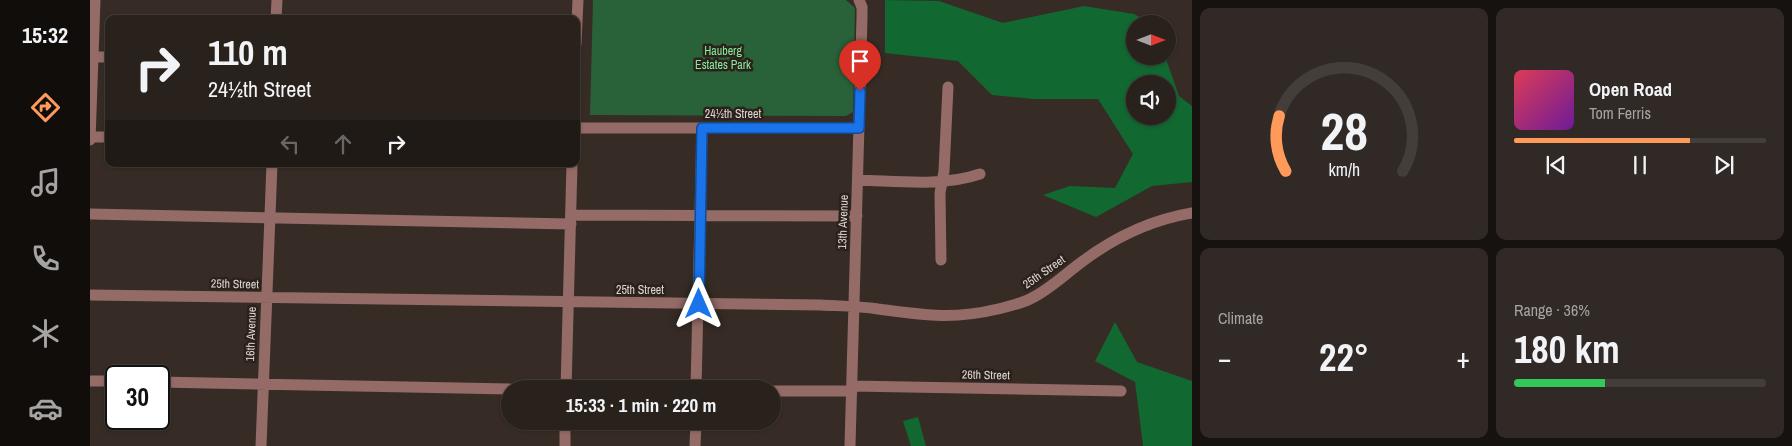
<!DOCTYPE html>
<html lang="en">
<head>
<meta charset="utf-8">
<style>
  body { margin:0; font-family:"Archivo Narrow",sans-serif; background:#302925; color:#f1f3f6; height:100vh; display:flex; flex-direction:column; font-size:19px; white-space:nowrap }
  * { box-sizing:border-box; margin:0 }
  p { font-size:16px; color:#a5a3a3 }
  .icon { flex:none; width:28px; height:28px; fill:none; stroke:currentColor; stroke-width:2; stroke-linecap:round; stroke-linejoin:round }
  .map { position:relative; flex:1; overflow:hidden }
  .sheet { display:flex; flex-direction:column; gap:8px; padding:8px; background:#16120f; width:600px }
  .sheet>* { flex:none }
  .banner { position:absolute; left:15px; top:15px; width:475px; height:152px; border-radius:10px; box-shadow:0 1px 4px #0004,0 0 0 1px #443e3b; background:#28211c; color:#f1f3f6; overflow:hidden }
  .needle { width:32px; rotate:90deg }
  .fabs { position:absolute; left:1036px; top:15px; display:grid; gap:10px }
  .fabs a { display:grid; place-items:center; width:50px; height:50px; border-radius:50%; background:#28211c; box-shadow:0 1px 4px #0004,0 0 0 1px #443e3b; font-size:25px }
  .speed { position:absolute; left:15px; top:365px; display:flex; gap:10px; font-size:25px; font-weight:700; text-align:center }
  .speed>* { display:grid; place-content:center; width:65px; height:65px; border-radius:50%; background:#28211c; box-shadow:0 1px 4px #0004,0 0 0 1px #443e3b; line-height:1 }
  .speed .limit { border:2px solid #111; border-radius:8px; background:#fff; color:#111 }
  .pin { position:absolute; display:grid; place-items:center; width:42px; height:42px; color:#fff; margin:-51px -21px; border-radius:50% 50% 50% 0; rotate:-45deg; box-shadow:0 0 5px #0007 }
  .pin .icon { rotate:45deg }
  .me { position:absolute; width:55px; margin:-28px; rotate:0deg; stroke-linejoin:round; filter:drop-shadow(0 0 4px #0008) }
  .turn { display:flex; align-items:center; gap:18px; height:105px; padding:0 20px; font-size:22px }
  .turn .icon { width:65px; height:65px; stroke-width:2.5 }
  .turn b { display:block; font-size:35px; line-height:42px }
  .lanes { display:flex; align-items:center; height:48px; padding:0 20px; background:#0003; justify-content:center; gap:25px; direction:ltr }
  .lanes .off { opacity:.35 }
  .big { font-size:38px; font-weight:700; line-height:1.1 }
  .sheet .tile { flex:1; display:flex; flex-direction:column; justify-content:center; gap:8px; min-width:0; padding:0 18px; border-radius:10px; background:#302925 }
  .sheet .dial { align-items:center; gap:0 }
  .dial svg { height:130px; overflow:visible; fill:none; stroke:#443e3b; stroke-width:7; stroke-linecap:round; text-anchor:middle }
  .dial text { fill:#f1f3f6; stroke:none }
  .song { display:flex; align-items:center; gap:15px }
  .cover { width:60px; height:60px; border-radius:8px; background:linear-gradient(135deg,hsl(350 70% 55%),hsl(280 70% 35%)) }
  .played { height:5px; border-radius:2px; background:linear-gradient(90deg,#ff9a5b 70%,#443e3b 70%) }
  .keys { display:flex; justify-content:space-around; direction:ltr }
  .heat { display:flex; justify-content:space-between; align-items:center; font-size:28px; direction:ltr }
  .charge { height:8px; border-radius:4px; background:linear-gradient(90deg,#34c759 36%,#443e3b 0) }
  .sheet .tiles { flex:1; display:grid; gap:8px; grid-template-columns:repeat(2,1fr) }
  .trip { position:absolute; left:411px; top:380px; width:280px; height:50px; border-radius:25px; background:#28211c; box-shadow:0 1px 4px #0004,0 0 0 1px #443e3b; font-weight:700; line-height:50px; text-align:center }
  main { display:flex; flex:1; min-height:0 }
  .menu { display:flex; flex-direction:column; width:90px; justify-content:space-around; align-items:center; background:#100d0b; color:#a5a3a3 }
  .menu .icon { width:35px; height:35px }
  .menu .on { color:#ff9a5b }
  .menu b { font-size:22px; color:#f1f3f6 }
  .map>svg:first-child { display:block }
  .green { fill:#296138 }
  .forest { fill:#116831; fill-rule:evenodd }
  .lines { fill:none; stroke-linecap:round; stroke-linejoin:round }
  .minor { stroke:#946b66; stroke-width:11 }
  .route-casing { stroke:#114b97; stroke-width:12 }
  .route { stroke:#1a73e8; stroke-width:9 }
  .labels { text-anchor:middle; dominant-baseline:central; stroke-width:5; stroke-linejoin:round; paint-order:stroke }
  .park-label { font-size:12px; fill:#84ec9d; stroke:#2c221c }
  .street-label { font-size:12px; fill:#dcd5d1; stroke:#2c221c }
</style>
</head>
<body>
<main>
<nav class="menu">
<b>15:32</b>
<svg class="icon on" aria-label="directions" viewBox="0 0 24 24"><path d="M12 3l9 9-9 9-9-9zM9 14v-3h6M13 9l2 2-2 2"/></svg>
<svg class="icon" aria-label="music" viewBox="0 0 24 24"><path d="M9 18V5l10-2v13"/><circle cx="6" cy="18" r="3"/><circle cx="16" cy="16" r="3"/></svg>
<svg class="icon" aria-label="phone" viewBox="0 0 24 24"><path d="M5 4h4l2 5-3 2q2 4 5 5l2-3 5 2v4C11 20 4 13 5 4z"/></svg>
<svg class="icon" aria-label="climate" viewBox="0 0 24 24"><path d="M12 3v18M4 7l16 10M4 17L20 7"/></svg>
<svg class="icon" aria-label="car" viewBox="0 0 24 24"><path d="M5 17H2v-5l4-1 3-4h7l3 4 3 1v5h-3M9 17h6M6 11h13"/><circle cx="7" cy="17" r="2"/><circle cx="17" cy="17" r="2"/></svg>
</nav>
<div class="map">
<svg width="1102" height="446" viewBox="0 0 1102 446">
  <rect width="100%" height="100%" fill="#362c25"/>
  <!-- green -->
  <path class="green" d="M503,0H756L765,8L763,112L756,116L500,115Z"/>
  <!-- forest -->
  <path class="forest" d="M795,0L849,1L913,23L994,6L1044,14L1062,24H1045V56H1075L1089,96L1102,106V182L1062,186L1006,217L953,195L980,186L1025,188L1043,154L1008,99H943L902,95L868,61L795,53ZM1045,84H1078V116H1045Z
    M1025,322L1047,362L1102,381V446H1053L1045,382L1005,361Z
    M828,417L836,446H821L813,421Z"/>
  <g class="lines">
    <!-- minor -->
    <path class="minor" d="M186,19L187,0
      M486,44L488,0
      M0,57H19
      M486,128H769
      M0,137H19
      M0,140L5,0
      M768,180C808,181 851,187 890,174
      M0,214L481,224
      M481,215L767,216
      M851,260L850,193L854,171L858,87
      M0,295L731,305C750,306 769,306 788,309C833,315 862,320 908,309C919,306 930,304 940,299C959,290 973,276 989,264C1023,238 1060,220 1102,213
      M0,381H26
      M69,382L420,389
      M762,386L1031,391
      M476,389L482,164
      M606,389L612,128
      M682,391H762
      M171,446L182,164
      M475,446V421
      M605,446L606,421
      M760,446L772,17V7L769,0"/>
  </g>
  <g class="lines">
    <!-- route casing -->
    <g class="route-casing">
      <path id="route" d="M609,304L612,128H769L770,91"/>
    </g>
    <!-- route -->
    <use href="#route" class="route"/>
  </g>
  <g class="labels">
    <!-- park labels -->
    <g class="park-label">
      <text x="633" y="51">Hauberg<tspan x="633" dy="14">Estates Park</tspan></text>
    </g>
    <!-- street labels -->
    <g class="street-label">
      <text x="643" y="114">24½th Street</text>
      <text transform="translate(753 222) rotate(-88)">13th Avenue</text>
      <text transform="translate(954 272) rotate(-35)">25th Street</text>
      <text transform="translate(145 284) rotate(1)">25th Street</text>
      <text x="550" y="290">25th Street</text>
      <text transform="translate(161 334) rotate(-88)">16th Avenue</text>
      <text transform="translate(896 375) rotate(1)">26th Street</text>
    </g>
  </g>
</svg>
<div class="fabs">
<a><svg class="needle" viewBox="-14 -14 28 28"><path d="M0-13l5 13h-10z" fill="#e53935"/><path d="M0 13l5-13h-10z" fill="#a5a3a3"/></svg></a>
<a><svg class="icon" aria-label="sound" viewBox="0 0 24 24"><path d="M4 9h4l5-4v14l-5-4H4zM17 9q2 3 0 6"/></svg></a>
</div>
<div class="speed"><div class="limit">30</div></div>
<div class="pin" style="left:770px;top:91px;background:#d93025"><svg class="icon" aria-label="arrive" viewBox="0 0 24 24"><path d="M6 21V4h12l-3 4 3 4H6"/></svg></div>
<svg class="me" style="left:609px;top:304px" viewBox="-20 -20 40 40"><path d="M0-17L14 15 0 8-14 15z" fill="#1a73e8" stroke="#fff" stroke-width="4"/></svg>
<div class="trip">15:33 · 1 min · 220 m</div>
<div class="banner">
<div class="turn"><svg class="icon" aria-label="right" viewBox="0 0 24 24"><path d="M7 20v-9h11M14 6l5 5-5 5"/></svg><div><b>110 m</b>24½th Street</div></div>
<div class="lanes"><svg class="icon off" aria-label="left" viewBox="0 0 24 24"><path d="M17 20v-9H6M10 6l-5 5 5 5"/></svg><svg class="icon off" aria-label="ahead" viewBox="0 0 24 24"><path d="M12 20V5M6 11l6-6 6 6"/></svg><svg class="icon" aria-label="right" viewBox="0 0 24 24"><path d="M7 20v-9h11M14 6l5 5-5 5"/></svg></div>
</div>
</div>
<section class="sheet">
<div class="tiles">
<div class="tile dial"><svg viewBox="0 0 100 80">
<path d="M14 69A42 42 0 1 1 86 69"/>
<path d="M14 69A42 42 0 0 1 10 35" stroke="#ff9a5b"/>
<text x="50" y="56" font-size="32" font-weight="700">28</text>
<text x="50" y="72" font-size="11">km/h</text>
</svg></div>
<div class="tile">
<div class="song"><i class="cover"></i><div><b>Open Road</b><p>Tom Ferris</p></div></div>
<div class="played"></div>
<div class="keys"><svg class="icon" aria-label="previous" viewBox="0 0 24 24"><path d="M18 5L8 12l10 7zM5 5v14"/></svg><svg class="icon" aria-label="pause" viewBox="0 0 24 24"><path d="M8 5v14M16 5v14"/></svg><svg class="icon" aria-label="next" viewBox="0 0 24 24"><path d="M6 5l10 7-10 7zM19 5v14"/></svg></div>
</div>
<div class="tile"><p>Climate</p>
<div class="heat"><a>−</a><b class="big">22°</b><a>+</a></div>
</div>
<div class="tile"><p>Range · 36%</p><b class="big">180 km</b><div class="charge"></div></div>
</div>
</section>
</main>
</body>
</html>
